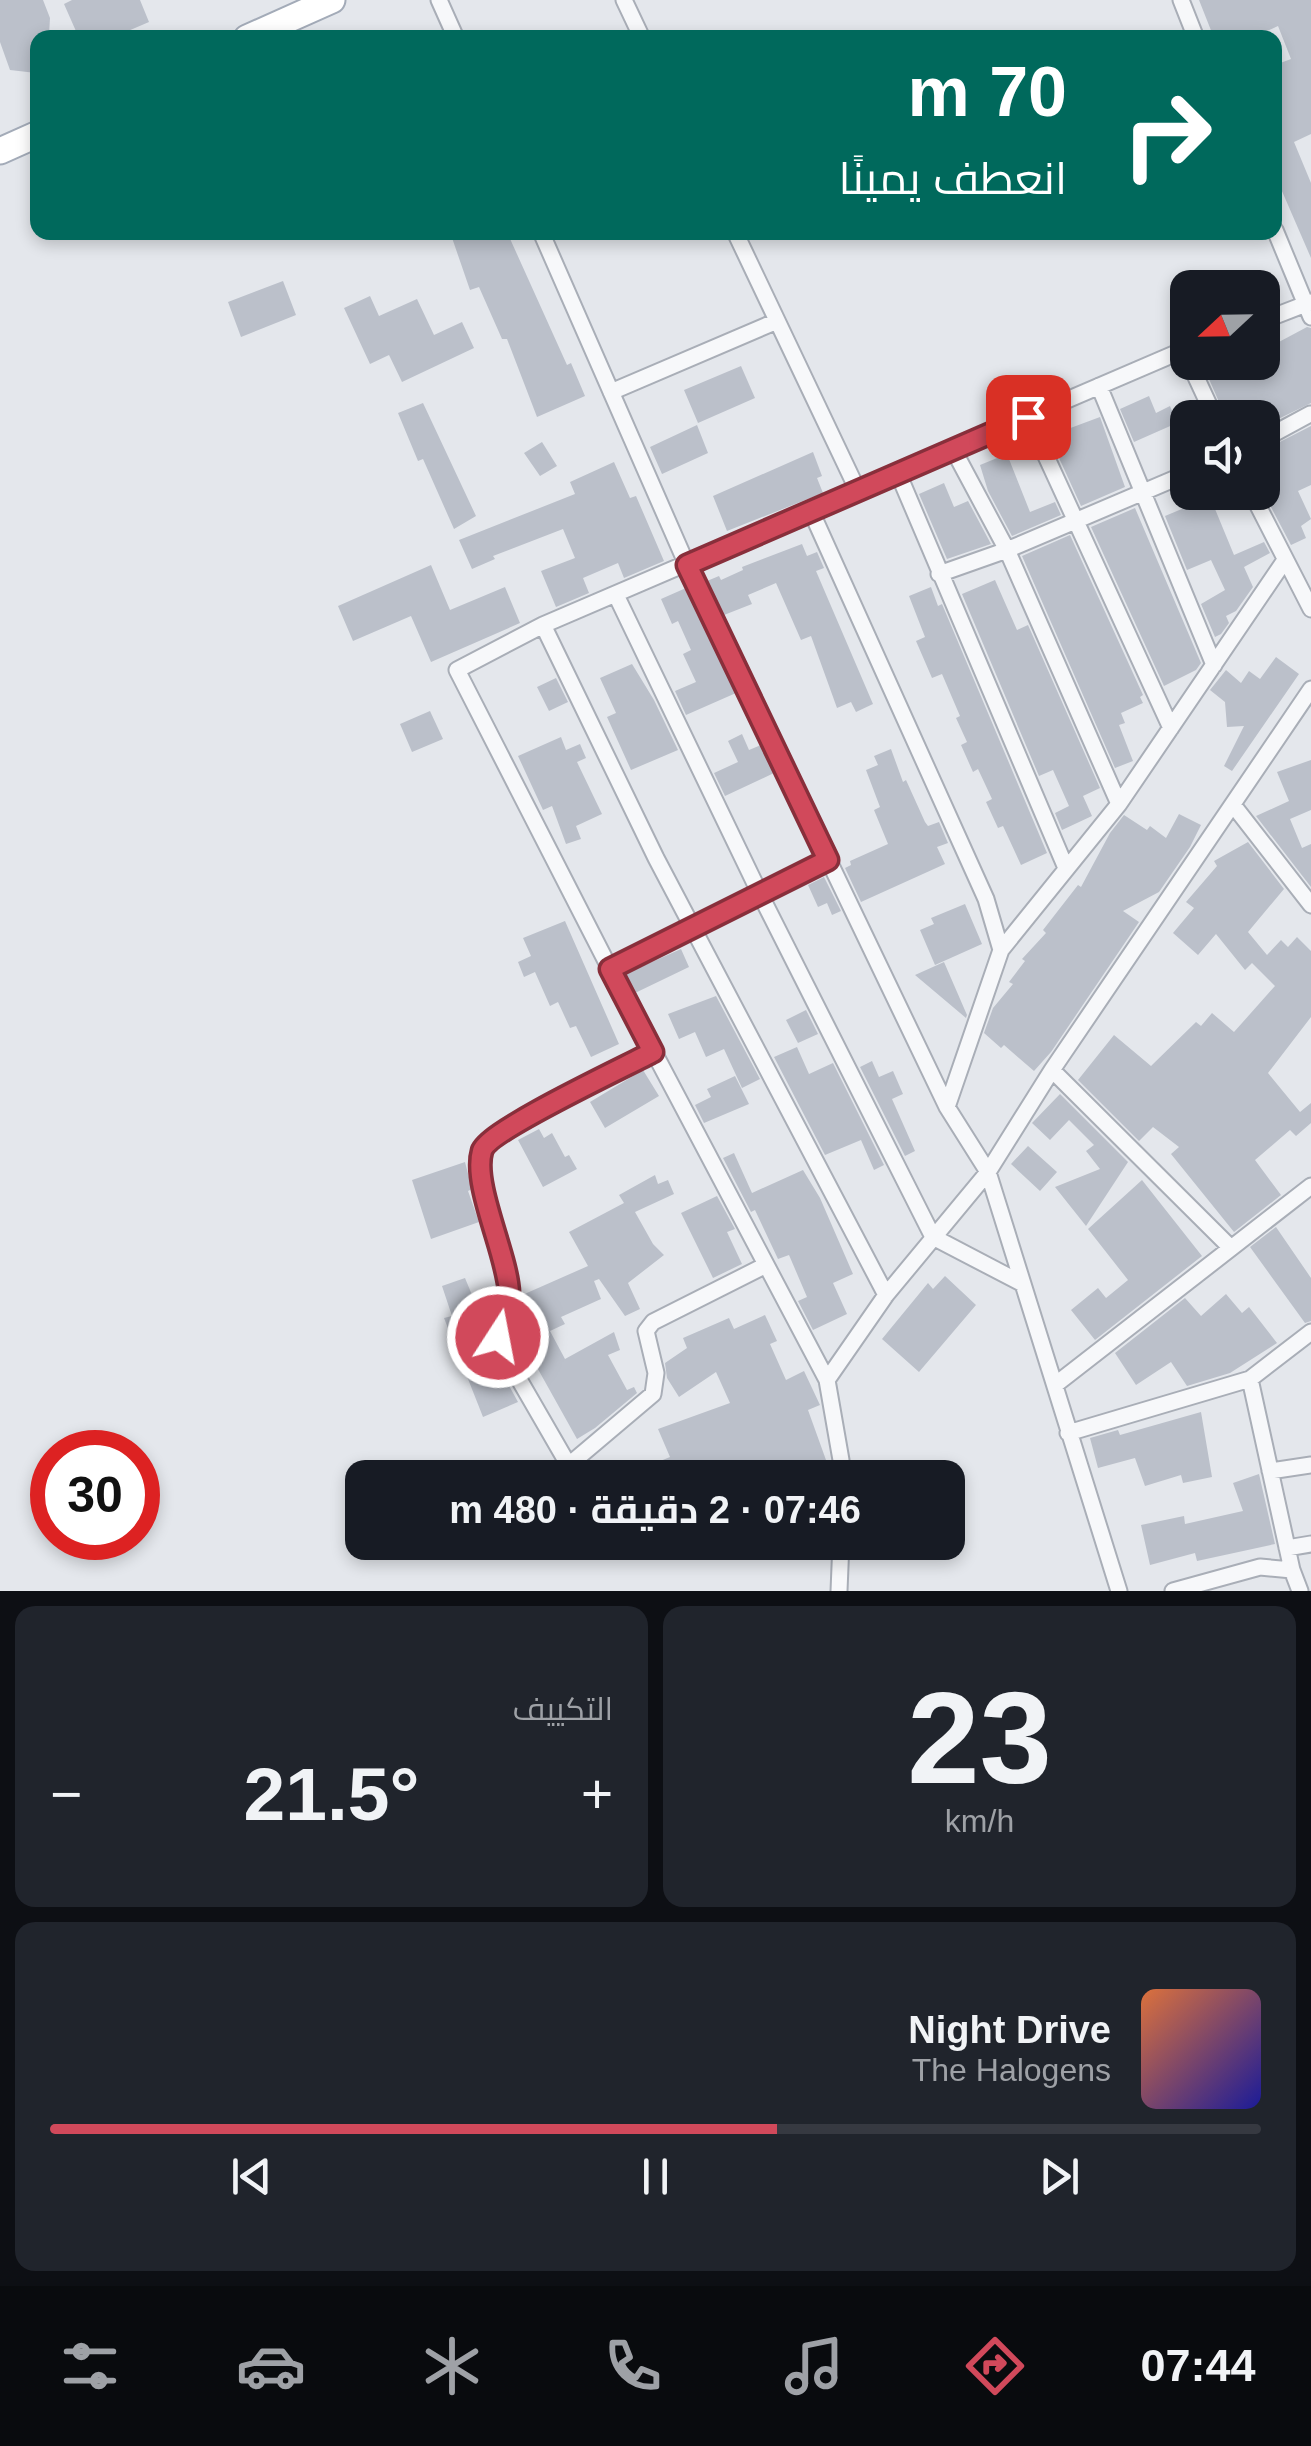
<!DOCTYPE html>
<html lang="ar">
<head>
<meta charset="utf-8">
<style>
  body { margin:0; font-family:Arial,Cairo,sans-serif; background:#20242c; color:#f1f3f6; direction:rtl; height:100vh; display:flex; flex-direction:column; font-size:38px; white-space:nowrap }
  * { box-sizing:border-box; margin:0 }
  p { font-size:32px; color:#9ea1a6 }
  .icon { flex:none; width:55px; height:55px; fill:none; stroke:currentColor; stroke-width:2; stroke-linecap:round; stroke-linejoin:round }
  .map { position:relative; height:1591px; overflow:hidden; direction:ltr }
  .drawer { display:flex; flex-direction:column; gap:15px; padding:15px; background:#0d0f14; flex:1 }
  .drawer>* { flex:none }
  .banner { position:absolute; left:30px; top:30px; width:1252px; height:210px; border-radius:20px; box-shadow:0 5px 15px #0003; direction:rtl; background:#00695c; color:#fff; overflow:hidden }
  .needle { width:65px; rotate:248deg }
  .controls { position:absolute; left:1170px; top:270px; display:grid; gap:20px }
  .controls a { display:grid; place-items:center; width:110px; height:110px; border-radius:20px; background:#171b24; box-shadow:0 5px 15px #0003; font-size:50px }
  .speed { position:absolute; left:30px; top:1430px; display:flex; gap:20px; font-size:50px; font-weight:700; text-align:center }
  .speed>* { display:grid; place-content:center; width:130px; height:130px; border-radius:50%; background:#171b24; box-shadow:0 5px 15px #0003; line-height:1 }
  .speed .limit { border:15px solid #d22; background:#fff; color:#111 }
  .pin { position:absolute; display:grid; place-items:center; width:85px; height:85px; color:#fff; margin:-42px; border-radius:20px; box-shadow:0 5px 15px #0006 }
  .me { position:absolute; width:110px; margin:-55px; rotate:11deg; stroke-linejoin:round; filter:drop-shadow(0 0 8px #0008) }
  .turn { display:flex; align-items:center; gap:35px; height:210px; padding:0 50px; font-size:45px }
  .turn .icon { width:130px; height:130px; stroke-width:2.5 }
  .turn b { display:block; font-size:70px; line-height:85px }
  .big { font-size:75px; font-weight:700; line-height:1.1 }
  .drawer .card { flex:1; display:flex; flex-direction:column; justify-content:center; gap:15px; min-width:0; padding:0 35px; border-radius:20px; background:#20242c }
  .drawer .dial { align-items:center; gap:0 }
  .dial b { font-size:130px; line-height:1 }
  .song { display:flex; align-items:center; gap:30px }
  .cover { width:120px; height:120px; border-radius:15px; background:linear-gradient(135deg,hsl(20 70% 55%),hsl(240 70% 35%)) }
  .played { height:10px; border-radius:5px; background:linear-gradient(90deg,#d1495b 60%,#363941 60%) }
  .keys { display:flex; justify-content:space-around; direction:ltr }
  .heat { display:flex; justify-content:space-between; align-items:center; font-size:55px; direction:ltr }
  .drawer .tiles { flex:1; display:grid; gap:15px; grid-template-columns:1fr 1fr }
  .card:last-child { grid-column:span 2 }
  .trip { position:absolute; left:345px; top:1460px; width:620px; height:100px; border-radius:20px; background:#171b24; box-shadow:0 5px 15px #0003; font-weight:700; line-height:100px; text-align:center; direction:rtl }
  .menu { display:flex; height:160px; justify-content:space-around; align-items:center; background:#090b0e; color:#9ea1a6 }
  .menu .icon { width:70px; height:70px }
  .menu .selected { color:#d1495b }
  .menu b { font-size:45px; color:#f1f3f6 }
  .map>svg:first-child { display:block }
  .building { fill:#bbc0ca }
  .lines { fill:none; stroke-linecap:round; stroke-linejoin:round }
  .minor-casing { stroke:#a9aeb7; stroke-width:19 }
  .primary-casing { stroke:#a3abb8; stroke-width:29 }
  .minor { stroke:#f7f8fa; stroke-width:15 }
  .primary { stroke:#fff; stroke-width:25 }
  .route-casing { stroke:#882f3b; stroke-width:25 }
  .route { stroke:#d1495b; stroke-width:18 }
</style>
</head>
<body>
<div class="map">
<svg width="1311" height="1591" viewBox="0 0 1311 1591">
  <rect width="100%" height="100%" fill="#e4e7ec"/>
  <!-- building -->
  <path class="building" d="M0,0H43L50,18L49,35L38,38L36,73L10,70L0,42Z
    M72,0H140L149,22L121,34L123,38H79L64,4Z
    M1199,0H1311V134L1294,142L1311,183V258L1275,175V65L1291,59L1278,26L1252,38H1214Z
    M450,232H507L567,365L571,363L585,396L537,417L507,339H502L479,287L470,290Z
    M283,281L296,315L241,337L228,302Z
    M370,296L379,316L417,299L434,335L462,322L474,348L402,382L389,355L370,364L344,308Z
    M1307,327L1311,328V403L1262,427V418H1226L1206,372L1227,363L1234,379L1262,366V351Z
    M741,366L755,398L698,423L684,390Z
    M1149,396L1156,413L1170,406L1177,423L1134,442L1120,409Z
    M423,403L476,516L454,529L423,459L418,461L398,413Z
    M1100,417L1125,487L1081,506L1049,436Z
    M697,425L708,453L662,474L650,447Z
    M1311,426V485L1298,491L1311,519L1301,526L1306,538L1291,545L1262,490V451Z
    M542,442L557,466L540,476L524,453Z
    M813,452L822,476L817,478L823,493L727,531L713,496Z
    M1007,454L1030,512L1055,502L1061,515L1012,536L988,491L980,465Z
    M614,462L630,498L636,496L664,561L624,578L618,563L583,578L589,593L556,607L541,571L575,558L563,529L493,556L495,559L472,569L459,540L575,494L570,482Z
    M944,483L954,507L968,501L991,544L947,559L919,494Z
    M1183,492H1208L1234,555L1264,542L1270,553L1244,567L1253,587L1236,611L1226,616L1229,623L1221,634L1215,637L1201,604L1225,590L1211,560L1187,570L1165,516L1189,506Z
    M1135,508L1201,663L1196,670L1164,686L1091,527Z
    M1070,535L1143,695L1140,697L1143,703L1121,713L1125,723L1119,725L1133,761L1115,768L1022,556Z
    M802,544L807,556L817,552L824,568L816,571L873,704L856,712L851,702L837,708L811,636L801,640L776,583L748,595L752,604L724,615L707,581L719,576L721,580L743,570L742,567Z
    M431,565L450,610L505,587L520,623L431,662L411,616L353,641L338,606Z
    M995,580L1017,630L1028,625L1100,788L1083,796L1092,816L1062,830L1055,813L1069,806L1053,770L1039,776L962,594Z
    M931,587L938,606L942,604L1047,853L1021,865L1003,826L998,828L986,802L992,799L978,769L973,772L961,745L967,742L956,718L960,716L942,674L932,678L916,641L925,637L909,596Z
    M686,588L736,693L686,715L675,691L696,682L683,654L691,650L678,621L672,624L661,599Z
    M1276,657L1299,674L1232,771L1224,766L1244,726L1227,727L1225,702L1210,690L1226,670L1241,683L1249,671L1260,679Z
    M632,664L654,700L678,750L631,770L607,717L616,713L600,678Z
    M556,678L568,702L549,711L537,687Z
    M430,711L443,739L412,752L400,724Z
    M742,734L749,750L761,745L774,773L725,796L714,773L738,762L728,741Z
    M561,737L566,750L580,744L586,758L577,762L602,814L576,826L581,839L566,844L552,806L543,810L518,756Z
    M891,749L903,782L906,780L925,822L928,826L939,822L948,843L937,847L945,864L861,902L845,868L851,865L850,861L888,844L874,810L880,807L866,770L878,765L874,756Z
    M1311,760V810L1290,819L1302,848L1311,844V887L1256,816L1289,801L1277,772Z
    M1179,814L1201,825L1190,847L1159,892L1123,911L1139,922L1051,1052L1034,1071L1004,1045L1001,1048L984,1033L993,1008L1013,984L1009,982L1025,961L1022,959L1046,933L1043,930L1078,885L1081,887L1110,833L1124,815L1147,830L1150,826L1166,838Z
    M1248,842L1284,889L1248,932L1267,955L1281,940L1288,947L1297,937L1311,951V1017L1268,1073L1300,1112L1311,1103V1123L1296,1136L1290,1130L1255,1160L1281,1195L1234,1232L1171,1154L1179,1147L1153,1127L1139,1141L1078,1080L1114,1035L1151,1066L1196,1022L1201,1026L1212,1013L1234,1032L1275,986L1252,963L1245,970L1216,934L1198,955L1173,933L1194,908L1186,902L1217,866L1214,861Z
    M824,877L841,911L832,915L827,903L818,907L808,885Z
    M965,904L982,944L935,965L920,930L934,924L931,918Z
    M565,921L619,1044L591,1057L576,1026L570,1028L558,1002L550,1006L535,972L524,977L518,962L531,956L523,938Z
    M681,949L689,967L635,993L625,974Z
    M944,962L967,1015L966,1018L915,975Z
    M716,996L760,1079L742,1088L724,1049L706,1057L695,1032L679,1039L668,1014Z
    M806,1010L818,1034L798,1043L786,1020Z
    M797,1047L809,1074L833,1063L884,1165L874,1170L861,1140L825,1155L774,1057Z
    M872,1061L879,1077L893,1071L903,1094L892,1099L915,1151L905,1156L860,1067Z
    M643,1070L659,1096L605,1128L590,1102Z
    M735,1076L749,1104L704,1123L695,1105L711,1097L707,1089Z
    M1060,1094L1128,1162L1086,1226L1055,1187L1100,1169L1086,1151L1094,1145L1069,1120L1050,1140L1032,1123Z
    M539,1129L544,1138L552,1133L565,1157L569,1155L577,1169L543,1187L518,1140Z
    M1028,1146L1057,1172L1040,1191L1011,1164Z
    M734,1153L752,1193L803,1170L820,1198L853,1274L833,1283L847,1314L813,1330L798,1301L807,1297L789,1255L778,1259L755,1210L751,1212L723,1158Z
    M465,1162L472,1189L468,1191L479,1222L431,1239L412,1180Z
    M655,1175L658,1184L668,1180L674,1194L635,1212L653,1244L664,1255L628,1283L640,1309L625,1316L599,1279L594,1281L601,1299L561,1317L565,1324L550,1331L565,1359L614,1332L620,1350L608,1355L627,1390L634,1387L637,1393L595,1428L577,1439L515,1328L528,1321L519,1304L520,1296L588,1266L569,1232L624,1203L619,1195Z
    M1142,1180L1202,1256L1095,1340L1071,1310L1098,1288L1106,1298L1128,1280L1088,1229Z
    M717,1196L735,1229L727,1232L742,1264L713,1278L681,1213Z
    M1276,1227L1311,1278V1321L1305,1323L1250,1247Z
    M945,1276L976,1305L919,1372L882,1339L928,1283L933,1289Z
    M465,1278L477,1307L461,1312L473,1347L490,1340L495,1360L518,1402L483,1417L444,1318L452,1316L442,1286Z
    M1226,1294L1242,1313L1249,1307L1277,1343L1230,1373L1187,1386L1171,1362L1136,1385L1115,1353L1185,1298L1201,1316Z
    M765,1315L777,1341L770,1344L786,1380L804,1371L820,1405L808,1410L826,1460L788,1474L789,1478H619L670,1457L658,1429L730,1403L716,1372L679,1397L667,1378L665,1363L687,1348L683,1338L729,1318L734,1329Z
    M1201,1412L1212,1477L1183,1483L1181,1475L1145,1486L1135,1458L1098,1468L1090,1438L1118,1430L1120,1435Z
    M1259,1474L1275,1544L1197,1561L1195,1553L1150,1565L1141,1525L1184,1516L1185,1524L1243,1511L1233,1483Z"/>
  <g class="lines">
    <!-- minor casing -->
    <g class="minor-casing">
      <path id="minor" d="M439,0L456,38
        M624,0L642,38
        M1181,0L1196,38
        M1275,230L1311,317
        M541,232L687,565L947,1107L988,1172L1119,1591
        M735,232L858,491
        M1262,321L1311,302
        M1189,362L1215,418
        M1099,386L1214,665
        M611,392L777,321
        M1028,417L1171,728
        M1262,440L1310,414
        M953,449L1007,550L1119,804
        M898,473L1066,868
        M1251,492L1311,609
        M811,511L986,899L1001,950
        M939,574L1007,550L1188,473
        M616,595L760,894L933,1237L1023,1284
        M543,625L656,858L886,1295
        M1234,806L1311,905
        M610,969L828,859
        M1052,1070L1231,1248
        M947,1107L1001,950L1119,804L1285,560
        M1250,1379L1292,1570
        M827,1380L610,969L457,670L543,625L1188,348
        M1055,1385L1311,1186
        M1068,1433L1250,1379L1311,1332
        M569,1465L653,1394L656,1373L646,1331L653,1322L764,1266
        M1270,1471L1311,1465
        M576,1478L505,1355C492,1319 513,1311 508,1289C502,1256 475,1184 482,1153C487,1131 626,1066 653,1052
        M841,1478V1460L827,1380L886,1295L988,1172L1052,1070L1311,689
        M1287,1548L1311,1544
        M839,1591L841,1542
        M1173,1591L1260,1567L1292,1570L1300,1591"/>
    </g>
    <!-- primary casing -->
    <g class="primary-casing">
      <path id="primary" d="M247,38L332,0
        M0,151L38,134"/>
    </g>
    <!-- minor -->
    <use href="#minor" class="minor"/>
    <!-- primary -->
    <use href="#primary" class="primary"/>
  </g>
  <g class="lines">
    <!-- route casing -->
    <g class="route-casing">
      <path id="route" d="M498,1337C500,1325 509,1301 509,1293C508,1256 472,1185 482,1151C489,1130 627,1066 653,1052L610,969L828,860L687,565L1028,417"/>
    </g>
    <!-- route -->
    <use href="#route" class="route"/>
  </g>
</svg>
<div class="controls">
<a><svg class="needle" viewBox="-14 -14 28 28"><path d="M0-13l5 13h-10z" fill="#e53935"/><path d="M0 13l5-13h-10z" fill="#9ea1a6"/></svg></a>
<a><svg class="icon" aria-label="sound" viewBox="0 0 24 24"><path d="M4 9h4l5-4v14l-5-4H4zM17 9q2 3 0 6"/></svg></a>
</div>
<div class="speed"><div class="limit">30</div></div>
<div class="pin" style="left:1028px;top:417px;background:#d93025"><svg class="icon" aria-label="arrive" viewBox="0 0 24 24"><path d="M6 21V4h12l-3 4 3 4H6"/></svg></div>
<svg class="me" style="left:498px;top:1337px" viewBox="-20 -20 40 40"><circle r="17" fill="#d1495b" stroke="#fff" stroke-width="3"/><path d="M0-11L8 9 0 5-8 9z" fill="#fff"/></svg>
<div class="trip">07:46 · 2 دقيقة · 480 m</div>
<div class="banner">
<div class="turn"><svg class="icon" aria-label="right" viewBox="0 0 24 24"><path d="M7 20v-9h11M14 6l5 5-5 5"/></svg><div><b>70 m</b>انعطف يمينًا</div></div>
</div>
</div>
<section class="drawer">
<div class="tiles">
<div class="card dial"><b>23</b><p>km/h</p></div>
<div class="card"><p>التكييف</p>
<div class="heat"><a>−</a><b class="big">21.5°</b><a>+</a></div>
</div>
<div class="card">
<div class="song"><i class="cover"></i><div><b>Night Drive</b><p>The Halogens</p></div></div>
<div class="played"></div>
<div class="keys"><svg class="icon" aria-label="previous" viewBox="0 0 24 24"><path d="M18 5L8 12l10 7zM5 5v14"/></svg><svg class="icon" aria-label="pause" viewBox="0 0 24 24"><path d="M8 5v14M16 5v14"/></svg><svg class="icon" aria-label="next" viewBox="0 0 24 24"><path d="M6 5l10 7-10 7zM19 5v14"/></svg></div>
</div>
</div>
</section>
<nav class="menu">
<b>07:44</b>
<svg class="icon selected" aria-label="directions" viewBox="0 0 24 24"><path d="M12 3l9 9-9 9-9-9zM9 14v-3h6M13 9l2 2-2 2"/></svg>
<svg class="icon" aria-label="music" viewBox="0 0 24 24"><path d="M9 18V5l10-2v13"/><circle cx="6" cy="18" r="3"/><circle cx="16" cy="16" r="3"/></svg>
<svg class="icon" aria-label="phone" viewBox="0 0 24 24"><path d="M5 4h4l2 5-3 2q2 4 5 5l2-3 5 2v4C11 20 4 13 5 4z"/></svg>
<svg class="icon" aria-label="climate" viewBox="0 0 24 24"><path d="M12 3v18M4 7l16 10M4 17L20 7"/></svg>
<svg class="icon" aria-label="car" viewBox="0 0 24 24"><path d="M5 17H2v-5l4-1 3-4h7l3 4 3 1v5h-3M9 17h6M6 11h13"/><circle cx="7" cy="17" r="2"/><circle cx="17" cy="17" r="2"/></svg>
<svg class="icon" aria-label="filters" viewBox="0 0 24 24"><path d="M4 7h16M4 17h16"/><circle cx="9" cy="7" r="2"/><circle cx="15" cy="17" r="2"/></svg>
</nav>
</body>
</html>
